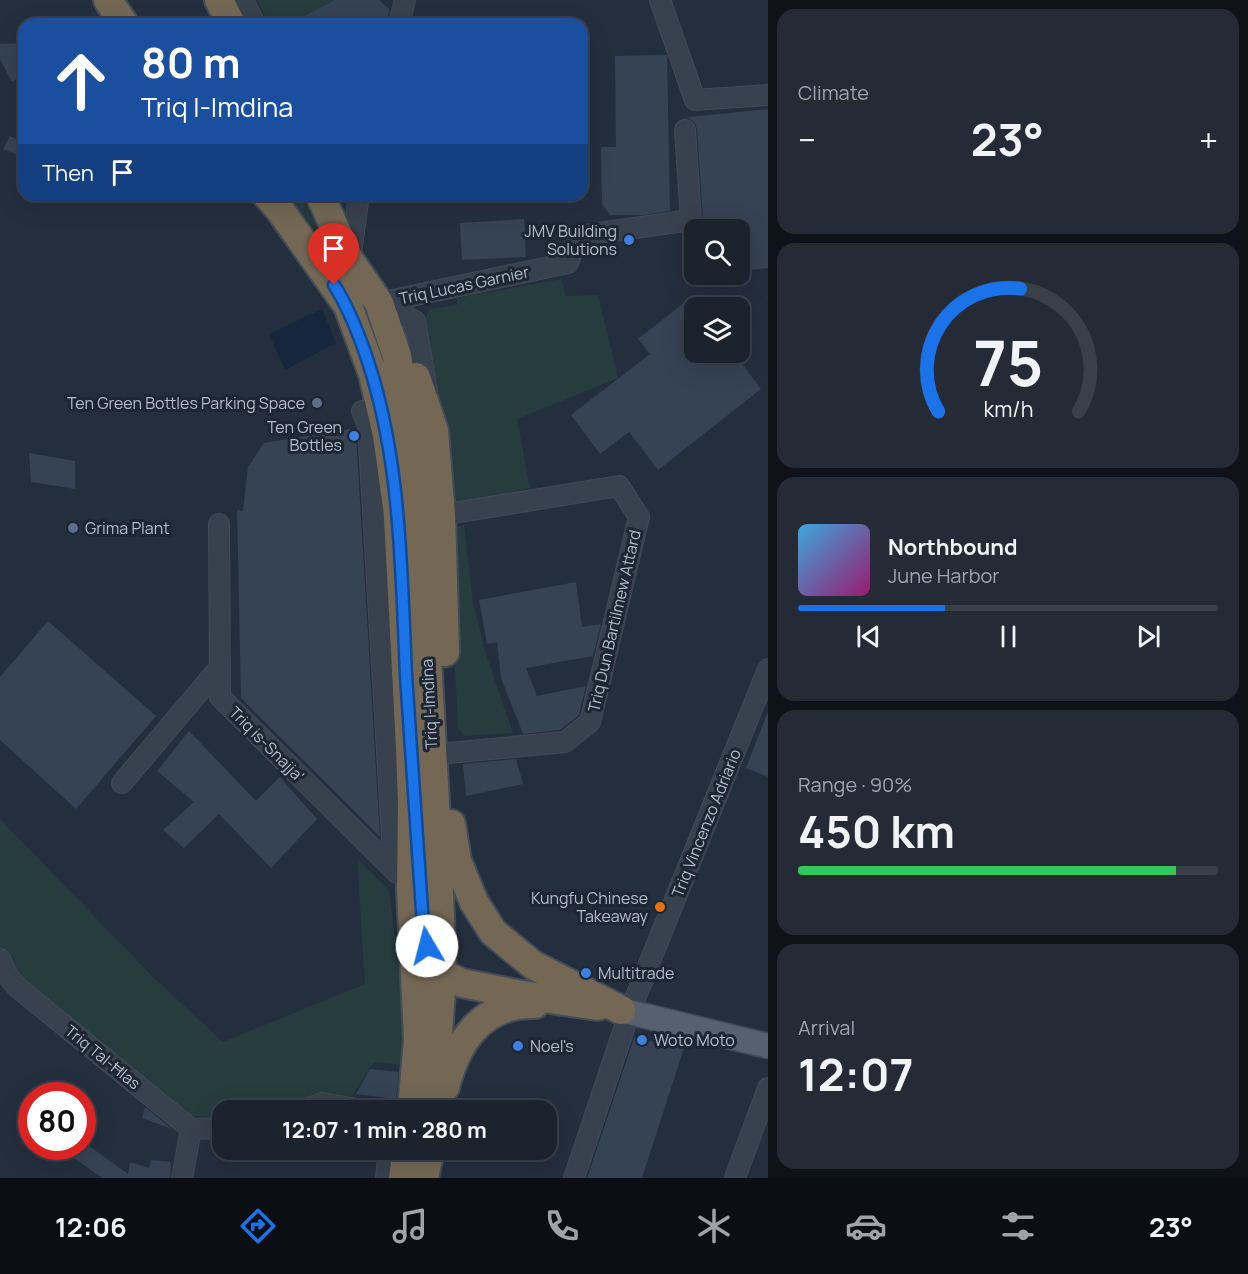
<!DOCTYPE html>
<html lang="en">
<head>
<meta charset="utf-8">
<style>
  body { margin:0; font-family:Manrope,sans-serif; background:#242b36; color:#f1f3f6; height:100vh; display:flex; flex-direction:column; font-size:22px; white-space:nowrap }
  * { box-sizing:border-box; margin:0 }
  p { font-size:20px; color:#a0a4aa }
  .icon { flex:none; width:33px; height:33px; fill:none; stroke:currentColor; stroke-width:2; stroke-linecap:round; stroke-linejoin:round }
  .map { position:relative; flex:1; overflow:hidden }
  .panel { display:flex; flex-direction:column; gap:9px; padding:9px; background:#0f1319; width:480px }
  .panel>* { flex:none }
  .guide { position:absolute; left:18px; top:18px; width:570px; height:183px; border-radius:18px; box-shadow:0 6px 24px #0002,0 0 0 2px #39404a; background:#1a4fa0; color:#fff; overflow:hidden }
  .tools { position:absolute; left:684px; top:219px; display:grid; gap:12px }
  .tools a { display:grid; place-items:center; width:66px; height:66px; border-radius:12px; background:#1b232e; box-shadow:0 6px 24px #0002,0 0 0 2px #39404a; font-size:30px }
  .speed { position:absolute; left:18px; top:1082px; display:flex; gap:12px; font-size:30px; font-weight:700; text-align:center }
  .speed>* { display:grid; place-content:center; width:78px; height:78px; border-radius:50%; background:#1b232e; box-shadow:0 6px 24px #0002,0 0 0 2px #39404a; line-height:1 }
  .speed .limit { border:9px solid #d22; background:#fff; color:#111 }
  .pin { position:absolute; display:grid; place-items:center; width:51px; height:51px; color:#fff; margin:-62px -26px; border-radius:50% 50% 50% 0; rotate:-45deg; box-shadow:0 0 6px #0007 }
  .pin .icon { rotate:45deg }
  .me { position:absolute; width:66px; margin:-33px; rotate:352deg; stroke-linejoin:round; filter:drop-shadow(0 0 4px #0008) }
  .turn { display:flex; align-items:center; gap:21px; height:126px; padding:0 24px; font-size:27px }
  .turn .icon { width:78px; height:78px; stroke-width:2.5 }
  .turn b { display:block; font-size:42px; line-height:51px }
  .then { display:flex; align-items:center; height:57px; padding:0 24px; background:#0003; gap:12px; font-size:22px }
  .big { font-size:45px; font-weight:700; line-height:1.1 }
  .panel .widget { flex:1; display:flex; flex-direction:column; justify-content:center; gap:9px; min-width:0; padding:0 21px; border-radius:18px; background:#242b36 }
  .panel .dial { align-items:center; gap:0 }
  .dial svg { height:156px; overflow:visible; fill:none; stroke:#39404a; stroke-width:7; stroke-linecap:round; text-anchor:middle }
  .dial text { fill:#f1f3f6; stroke:none }
  .song { display:flex; align-items:center; gap:18px }
  .cover { width:72px; height:72px; border-radius:9px; background:linear-gradient(135deg,hsl(200 70% 55%),hsl(320 70% 35%)) }
  .played { height:6px; border-radius:3px; background:linear-gradient(90deg,#1a73e8 35%,#39404a 35%) }
  .keys { display:flex; justify-content:space-around; direction:ltr }
  .heat { display:flex; justify-content:space-between; align-items:center; font-size:33px; direction:ltr }
  .charge { height:9px; border-radius:4px; background:linear-gradient(90deg,#34c759 90%,#39404a 0) }
  .trip { position:absolute; left:212px; top:1100px; width:345px; height:60px; border-radius:18px; background:#1b232e; box-shadow:0 6px 24px #0002,0 0 0 2px #39404a; font-weight:700; line-height:60px; text-align:center }
  .dock { display:flex; height:96px; justify-content:space-around; align-items:center; background:#0b0e12; color:#a0a4aa }
  .dock .icon { width:42px; height:42px }
  .dock .on { color:#1a73e8 }
  .dock b { font-size:27px; color:#f1f3f6 }
  main { display:flex; flex:1; min-height:0 }
  .map>svg:first-child { display:block }
  .green { fill:#263c3f }
  .water { fill:#17263c }
  .building { fill:#364354 }
  .lines { fill:none; stroke-linecap:round; stroke-linejoin:round }
  .minor-casing { stroke:#414a57; stroke-width:22 }
  .major-casing { stroke:#414a57; stroke-width:27 }
  .highway-casing { stroke:#434c59; stroke-width:32 }
  .minor { stroke:#38414e; stroke-width:20 }
  .major { stroke:#56606e; stroke-width:24 }
  .highway { stroke:#746855; stroke-width:28 }
  .route-casing { stroke:#114b97; stroke-width:15 }
  .route { stroke:#1a73e8; stroke-width:10 }
  .shop-dot { fill:#3f7fe0; stroke:#1d2633; stroke-width:2 }
  .service-dot { fill:#5c6f8a; stroke:#1d2633; stroke-width:2 }
  .food-dot { fill:#e8710a; stroke:#1d2633; stroke-width:2 }
  .labels { text-anchor:middle; dominant-baseline:central; stroke-width:6; stroke-linejoin:round; paint-order:stroke }
  .poi-label { font-size:16px; fill:#b4bcc9; stroke:#1d2633; text-anchor:end }
  .street-label { font-size:16px; fill:#b4bcc9; stroke:#1d2633 }
</style>
</head>
<body>
<main>
<div class="map">
<svg width="768" height="1178" viewBox="0 0 768 1178">
  <rect width="100%" height="100%" fill="#242f3e"/>
  <!-- green -->
  <path class="green" d="M257,0H338L290,24H269Z
    M287,195H300L321,235Z
    M562,279L565,296L598,295L618,378L517,419L530,488L458,504L448,496L437,398L423,324L430,309L457,305V298Z
    M464,525L473,602L486,654L513,733L465,736L458,728L448,535L454,527Z
    M0,819L152,976L223,1042L365,984L357,859L389,890L407,1033L405,1065L374,1062L350,1099C336,1096 322,1091 308,1097C299,1100 293,1107 283,1110H222V1117L183,1116L0,959Z"/>
  <!-- water -->
  <path class="water" d="M322,309L336,343L285,370L269,334Z"/>
  <!-- building -->
  <path class="building" d="M335,0H379L389,9L387,24H289Z
    M24,43V73L12,82L0,59V44Z
    M667,55L670,211L644,215H610L602,204L601,147H616L615,56Z
    M768,109V268L740,271V230H699L703,219L697,129L695,123L688,117Z
    M10,136L24,142V157L3,149Z
    M524,219L526,257L462,260L460,223Z
    M694,295V352H733L761,389L658,470L629,432L600,454L571,415L650,354L638,339Z
    M350,429L356,434L380,837L241,698L237,510L243,511L248,467L264,443Z
    M29,453L75,461V489L31,482Z
    M576,582L582,627L601,624L593,656L526,668L537,696L586,686L579,715L560,730L523,734L501,678L497,642L487,644L479,600Z
    M48,621L156,716L76,809L0,740V677Z
    M767,714H768V777L746,768Z
    M189,731L256,801L280,777L317,819L271,868L219,814L184,848L163,830L194,802L157,771Z
    M516,759L523,784L466,796L463,764Z
    M634,1038L684,1048L642,1178H587Z
    M370,1069L399,1072L396,1099L356,1094Z
    M145,1107L172,1129L142,1118Z
    M57,1146H89L128,1174L130,1162L149,1168L151,1160L171,1162L170,1178H102Z"/>
  <g class="lines">
    <!-- minor casing -->
    <g class="minor-casing">
      <path id="minor" d="M243,0L255,24
        M660,0L695,100L768,95
        M399,24L405,0
        M350,261L359,195
        M379,303L568,263L578,236L691,220L685,130
        M379,303L415,321L427,391
        M362,411L368,426L393,854L412,871
        M441,515L619,486L639,517L590,722L565,742L449,753
        M219,524L220,697L397,873
        M122,783L220,667
        M0,959L7,975L17,987L191,1129L222,1128
        M305,1110L322,1103L362,1110
        M182,1178L191,1129
        M386,1178L389,1149
        M574,1178L630,1011L768,669
        M735,1178L768,1088"/>
    </g>
    <!-- major casing -->
    <g class="major-casing">
      <path id="major" d="M621,1010L768,1046"/>
    </g>
    <!-- highway casing -->
    <g class="highway-casing">
      <path id="highway" d="M108,0L124,24
        M219,0L231,24
        M267,195L280,210L348,306L373,374L387,435L398,514L410,748L412,804L411,888L418,1039L412,1110
        M320,195L350,261L379,303L397,356L412,445L419,514L437,839L442,974L433,1110
        M416,377L434,431L441,515L445,652
        M451,824L457,861L474,902L493,932L533,965L621,1010
        M433,961L442,974L462,983L516,994L598,1006
        M445,1087C457,1041 482,1003 535,1004
        M403,1178L407,1149
        M424,1178L430,1149"/>
    </g>
    <!-- minor -->
    <use href="#minor" class="minor"/>
    <!-- major -->
    <use href="#major" class="major"/>
    <!-- highway -->
    <use href="#highway" class="highway"/>
  </g>
  <g class="lines">
    <!-- route casing -->
    <g class="route-casing">
      <path id="route" d="M334,285C347,305 355,325 363,347C401,451 401,565 406,675C411,758 417,841 423,925L427,946"/>
    </g>
    <!-- route -->
    <use href="#route" class="route"/>
  </g>
  <!-- markers -->
  <g class="shop-dot">
    <circle cx="629" cy="240" r="6"/>
    <circle cx="354" cy="436" r="6"/>
    <circle cx="586" cy="973" r="6"/>
    <circle cx="642" cy="1040" r="6"/>
    <circle cx="518" cy="1046" r="6"/>
  </g>
  <g class="service-dot">
    <circle cx="317" cy="403" r="6"/>
    <circle cx="73" cy="528" r="6"/>
  </g>
  <circle class="food-dot" cx="660" cy="907" r="6"/>
  <g class="labels">
    <!-- poi labels -->
    <g class="poi-label">
      <text x="617" y="231">JMV Building<tspan x="617" dy="18">Solutions</tspan></text>
      <text x="305" y="403">Ten Green Bottles Parking Space</text>
      <text x="342" y="427">Ten Green<tspan x="342" dy="18">Bottles</tspan></text>
      <text x="85" y="528" text-anchor="start">Grima Plant</text>
      <text x="648" y="898">Kungfu Chinese<tspan x="648" dy="18">Takeaway</tspan></text>
      <text x="598" y="973" text-anchor="start">Multitrade</text>
      <text x="654" y="1040" text-anchor="start">Woto Moto</text>
      <text x="530" y="1046" text-anchor="start">Noel's</text>
    </g>
    <!-- street labels -->
    <g class="street-label">
      <text transform="translate(464 285) rotate(-12)">Triq Lucas Garnier</text>
      <text transform="translate(614 621) rotate(-77)">Triq Dun Bartilmew Attard</text>
      <text transform="translate(429 704) rotate(-93)">Triq l-Imdina</text>
      <text transform="translate(267 744) rotate(45)">Triq is-Snajja'</text>
      <text transform="translate(706 823) rotate(-68)">Triq Vincenzo Adriario</text>
      <text transform="translate(103 1057) rotate(39)">Triq Tal-Ħlas</text>
    </g>
  </g>
</svg>
<div class="tools">
<a><svg class="icon" aria-label="search" viewBox="0 0 24 24"><circle cx="10" cy="10" r="6"/><path d="M15 15l6 6"/></svg></a>
<a><svg class="icon" aria-label="layers" viewBox="0 0 24 24"><path d="M12 4l9 5-9 5-9-5zM3 14l9 5 9-5"/></svg></a>
</div>
<div class="speed"><div class="limit">80</div></div>
<div class="pin" style="left:334px;top:285px;background:#d93025"><svg class="icon" aria-label="arrive" viewBox="0 0 24 24"><path d="M6 21V4h12l-3 4 3 4H6"/></svg></div>
<svg class="me" style="left:427px;top:946px" viewBox="-20 -20 40 40"><circle r="19" fill="#fff"/><path d="M0-13L10 11 0 6-10 11z" fill="#1a73e8"/></svg>
<div class="trip">12:07 · 1 min · 280 m</div>
<div class="guide">
<div class="turn"><svg class="icon" aria-label="ahead" viewBox="0 0 24 24"><path d="M12 20V5M6 11l6-6 6 6"/></svg><div><b>80 m</b>Triq l-Imdina</div></div>
<div class="then">Then<svg class="icon" aria-label="arrive" viewBox="0 0 24 24"><path d="M6 21V4h12l-3 4 3 4H6"/></svg></div>
</div>
</div>
<section class="panel">
<div class="widget"><p>Climate</p>
<div class="heat"><a>−</a><b class="big">23°</b><a>+</a></div>
</div>
<div class="widget dial"><svg viewBox="0 0 100 80">
<path d="M14 69A42 42 0 1 1 86 69"/>
<path d="M14 69A42 42 0 0 1 56 6" stroke="#1a73e8"/>
<text x="50" y="56" font-size="32" font-weight="700">75</text>
<text x="50" y="72" font-size="11">km/h</text>
</svg></div>
<div class="widget">
<div class="song"><i class="cover"></i><div><b>Northbound</b><p>June Harbor</p></div></div>
<div class="played"></div>
<div class="keys"><svg class="icon" aria-label="previous" viewBox="0 0 24 24"><path d="M18 5L8 12l10 7zM5 5v14"/></svg><svg class="icon" aria-label="pause" viewBox="0 0 24 24"><path d="M8 5v14M16 5v14"/></svg><svg class="icon" aria-label="next" viewBox="0 0 24 24"><path d="M6 5l10 7-10 7zM19 5v14"/></svg></div>
</div>
<div class="widget"><p>Range · 90%</p><b class="big">450 km</b><div class="charge"></div></div>
<div class="widget"><p>Arrival</p><b class="big">12:07</b></div>
</section>
</main>
<nav class="dock">
<b>12:06</b>
<svg class="icon on" aria-label="directions" viewBox="0 0 24 24"><path d="M12 3l9 9-9 9-9-9zM9 14v-3h6M13 9l2 2-2 2"/></svg>
<svg class="icon" aria-label="music" viewBox="0 0 24 24"><path d="M9 18V5l10-2v13"/><circle cx="6" cy="18" r="3"/><circle cx="16" cy="16" r="3"/></svg>
<svg class="icon" aria-label="phone" viewBox="0 0 24 24"><path d="M5 4h4l2 5-3 2q2 4 5 5l2-3 5 2v4C11 20 4 13 5 4z"/></svg>
<svg class="icon" aria-label="climate" viewBox="0 0 24 24"><path d="M12 3v18M4 7l16 10M4 17L20 7"/></svg>
<svg class="icon" aria-label="car" viewBox="0 0 24 24"><path d="M5 17H2v-5l4-1 3-4h7l3 4 3 1v5h-3M9 17h6M6 11h13"/><circle cx="7" cy="17" r="2"/><circle cx="17" cy="17" r="2"/></svg>
<svg class="icon" aria-label="filters" viewBox="0 0 24 24"><path d="M4 7h16M4 17h16"/><circle cx="9" cy="7" r="2"/><circle cx="15" cy="17" r="2"/></svg>
<b>23°</b>
</nav>
</body>
</html>
